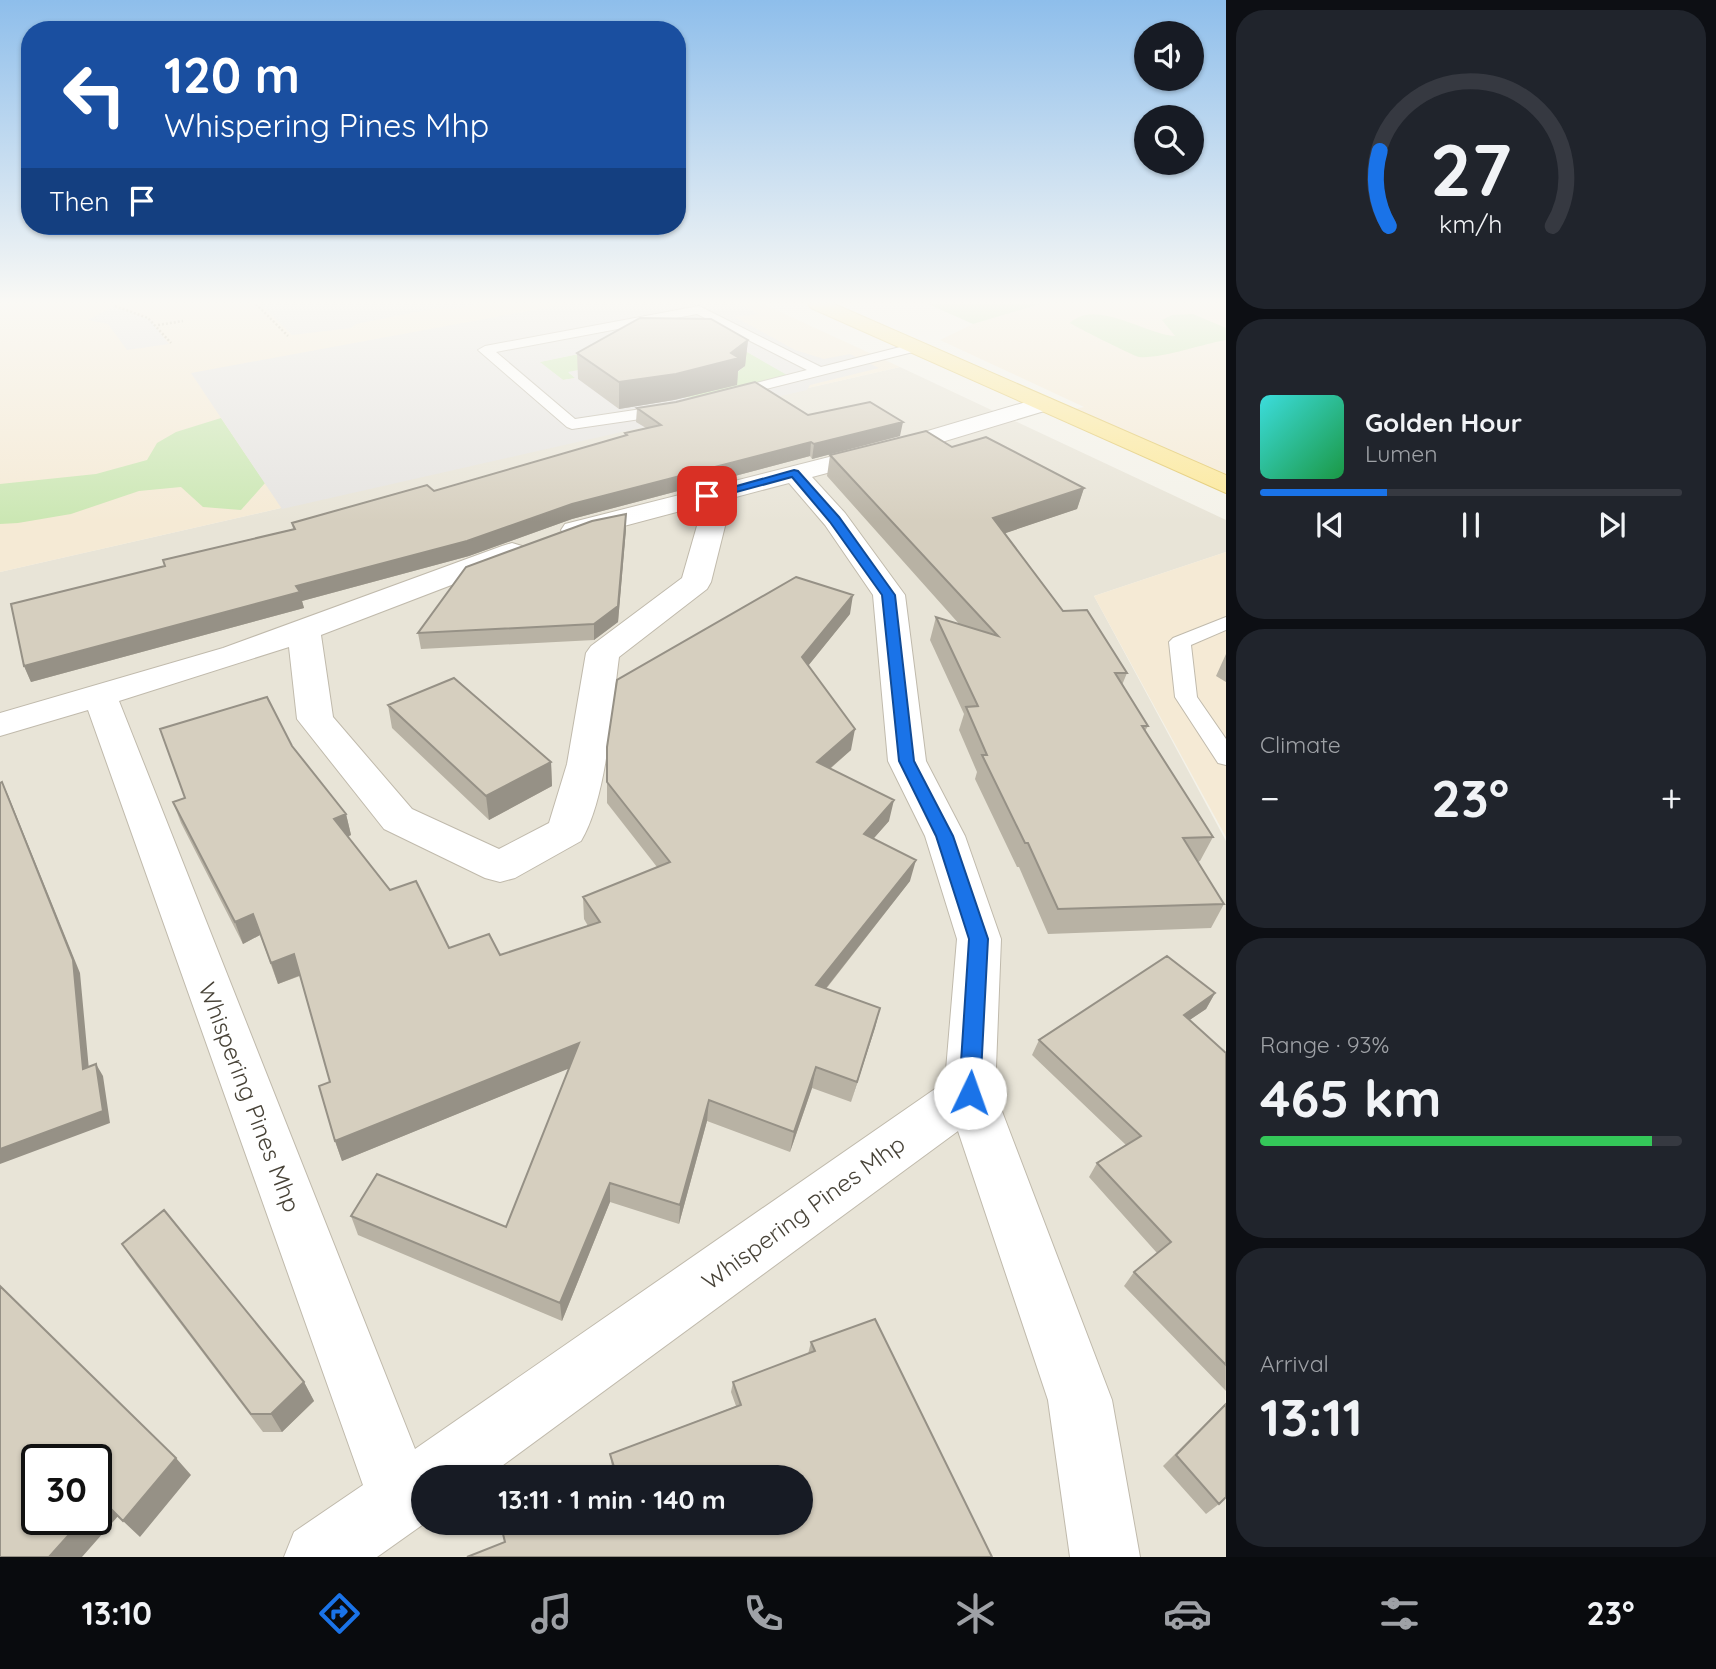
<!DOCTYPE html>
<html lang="en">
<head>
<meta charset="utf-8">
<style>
  body { margin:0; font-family:Quicksand,sans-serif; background:#20242c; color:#f1f3f6; height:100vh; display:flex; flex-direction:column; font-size:26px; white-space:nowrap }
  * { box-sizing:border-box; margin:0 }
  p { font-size:23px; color:#9ea1a6 }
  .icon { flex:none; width:38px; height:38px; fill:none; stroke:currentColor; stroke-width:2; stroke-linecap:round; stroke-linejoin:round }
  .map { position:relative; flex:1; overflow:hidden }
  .panel { display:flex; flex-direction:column; gap:10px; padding:10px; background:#0d0f14; width:490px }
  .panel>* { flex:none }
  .guide { position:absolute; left:21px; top:21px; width:665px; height:214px; border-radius:28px; box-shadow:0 2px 5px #0004; background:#1a4fa0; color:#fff; overflow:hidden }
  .tools { position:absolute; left:1134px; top:21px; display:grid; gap:14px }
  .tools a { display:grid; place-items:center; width:70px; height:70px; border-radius:50%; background:#171b24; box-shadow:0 2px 5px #0004; font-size:35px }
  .speed { position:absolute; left:21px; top:1444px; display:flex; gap:14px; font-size:35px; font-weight:700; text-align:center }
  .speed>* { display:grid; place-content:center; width:91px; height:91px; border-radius:50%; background:#171b24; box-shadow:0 2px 5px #0004; line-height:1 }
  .speed .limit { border:4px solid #111; border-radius:10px; background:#fff; color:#111 }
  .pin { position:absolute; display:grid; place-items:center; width:60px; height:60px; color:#fff; margin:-30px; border-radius:14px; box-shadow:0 4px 10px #0006 }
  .me { position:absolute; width:77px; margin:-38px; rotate:3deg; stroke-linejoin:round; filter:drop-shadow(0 0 5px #0008) }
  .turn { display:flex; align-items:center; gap:24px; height:147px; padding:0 28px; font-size:32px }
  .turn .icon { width:91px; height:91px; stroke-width:2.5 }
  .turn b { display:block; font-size:49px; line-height:60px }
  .then { display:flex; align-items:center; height:66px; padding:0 28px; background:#0003; gap:14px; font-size:26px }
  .big { font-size:52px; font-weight:700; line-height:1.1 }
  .panel .widget { flex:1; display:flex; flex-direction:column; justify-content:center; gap:10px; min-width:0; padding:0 24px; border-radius:28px; background:#20242c }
  .panel .dial { align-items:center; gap:0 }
  .dial svg { height:182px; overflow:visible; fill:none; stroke:#363941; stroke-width:7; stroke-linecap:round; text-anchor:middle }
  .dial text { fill:#f1f3f6; stroke:none }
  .song { display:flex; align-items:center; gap:21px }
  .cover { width:84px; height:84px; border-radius:10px; background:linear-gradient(135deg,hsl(180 70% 55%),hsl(140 70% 35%)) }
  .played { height:7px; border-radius:4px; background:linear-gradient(90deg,#1a73e8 30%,#363941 30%) }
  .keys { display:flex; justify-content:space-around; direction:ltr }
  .heat { display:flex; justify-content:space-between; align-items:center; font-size:38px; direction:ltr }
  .charge { height:10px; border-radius:5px; background:linear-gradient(90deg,#34c759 93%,#363941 0) }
  .trip { position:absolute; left:411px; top:1465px; width:402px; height:70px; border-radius:35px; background:#171b24; box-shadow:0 2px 5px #0004; font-weight:700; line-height:70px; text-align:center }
  .dock { display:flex; height:112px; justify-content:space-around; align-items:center; background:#090b0e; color:#9ea1a6 }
  .dock .icon { width:49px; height:49px }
  .dock .current { color:#1a73e8 }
  .dock b { font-size:32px; color:#f1f3f6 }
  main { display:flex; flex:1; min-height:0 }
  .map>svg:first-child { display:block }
  .residential { fill:#e8e4d7; fill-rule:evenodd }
  .commercial { fill:#f5ead5 }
  .green { fill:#cbe7b3 }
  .parking { fill:#e6e4e1; fill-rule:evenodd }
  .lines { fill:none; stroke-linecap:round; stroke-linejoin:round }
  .service-casing { stroke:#c0baac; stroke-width:2 }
  .minor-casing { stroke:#c0baac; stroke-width:2 }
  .primary-casing { stroke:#e2c86a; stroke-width:2 }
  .path { stroke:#c1b79d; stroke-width:2.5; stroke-dasharray:2 2; stroke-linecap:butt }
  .service { fill:#fff; fill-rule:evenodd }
  .minor { fill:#fff; fill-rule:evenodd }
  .primary { fill:#fce89a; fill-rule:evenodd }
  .wall { fill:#b8b2a4 }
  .shaded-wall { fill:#969186 }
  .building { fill:#d6cfbf; stroke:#969186; stroke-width:2 }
  .route { fill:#1a73e8; stroke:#114b97; stroke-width:2 }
  .labels { text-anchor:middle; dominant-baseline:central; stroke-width:5; stroke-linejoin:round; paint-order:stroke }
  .near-street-label { font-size:24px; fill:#484338; stroke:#fff }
</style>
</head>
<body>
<main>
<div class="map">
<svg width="1226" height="1557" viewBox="0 0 1226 1557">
  <rect width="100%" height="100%" fill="#f4f2e9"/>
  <!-- residential -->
  <path class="residential" d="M900,367L1226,520V552L1094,596L1226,841V1557H0V572ZM37,1460H96V1519H37ZM424,1477H802V1522H424Z"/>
  <!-- commercial -->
  <path class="commercial" d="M0,304H763L900,367L0,572Z
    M1040,304H1226V486L1060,412L1084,407L940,340L973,324Z
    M1226,552V837L1094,596Z"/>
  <!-- green -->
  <path class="green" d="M928,304H1040L973,324Z
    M1193,314L1226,328V340C1202,344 1161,359 1139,357C1134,356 1076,327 1070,323C1096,298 1144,334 1175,336L1162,320L1172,315Z
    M705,328L788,375L705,396L682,398L604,364L569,373L576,378L563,380L539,362Z
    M221,418L265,483L241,510L203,507L181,487L139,491L71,514L18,523L0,524V484L96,474L147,460L157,443L176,432Z"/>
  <!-- parking -->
  <path class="parking" d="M261,304H480L451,309L437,308L356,324L351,328L292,335Z
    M566,304H739L759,314L735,317L795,350L824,359L850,354L879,368L810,385L807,390L282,509L191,373ZM705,328L787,375L705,396L682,398L642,390L714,391L745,366L709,344L568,372L575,378L563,380L540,362Z
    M112,307L133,312L151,321L169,344L127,350L108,324L88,320Z"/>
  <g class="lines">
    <!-- service casing -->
    <g class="service-casing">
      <path id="service" d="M699,306L821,367L916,343L923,347L921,350L730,398L723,394L725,391L807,370L697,314L496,352L575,419L668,405L676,410L668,415L572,429L567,427L478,350L485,346Z
        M1226,617V630L1191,645L1197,697L1226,739V765L1218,763L1175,697L1169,642L1173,638Z"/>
    </g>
    <!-- minor casing -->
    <g class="minor-casing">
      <path id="minor" d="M1043,397L1051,399L1055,404L1051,409L922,448L812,477L845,513L905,595L926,761L965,836L1001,939L995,1093L1112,1400L1140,1557H1070L1048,1400L958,1131L487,1477H424L425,1523L377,1557H284L294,1532L363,1485L88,710L0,736V713L223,648L502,546L512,543L522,546L527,552L522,558L321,635L333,717L412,809L499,849L549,823L567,764L586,653L591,646L682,578L703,505L575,539L565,536L561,530L565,524L904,438ZM789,483L825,525L873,595L888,761L925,836L957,939L945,1082L415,1449L119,701L289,647L297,719L384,829L485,878L500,882L515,878L581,841C607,798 612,708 619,657L707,589L711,582L732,498Z"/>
    </g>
    <!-- primary casing -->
    <g class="primary-casing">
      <path id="primary" d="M808,304H834L1226,475V493L811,308Z"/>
    </g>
    <!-- path -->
    <path class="path" d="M256,304L288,336
      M115,306L148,318L171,343
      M158,325L183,321"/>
    <!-- service -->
    <use href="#service" class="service"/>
    <!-- minor -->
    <use href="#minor" class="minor"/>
    <!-- primary -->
    <use href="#primary" class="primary"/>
  </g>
  <!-- wall -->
  <path class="wall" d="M748,340L745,366L738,371L737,385L674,400L619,409L578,379L577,353Z
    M637,408L808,415L900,436L812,459L810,456L572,519L469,556L302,601L304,608L31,682L24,666L165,567L163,560L293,529L292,523L434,491L625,436V433L646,428L636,422Z
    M952,447L1084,488L1077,509L1005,533L1063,611L1127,673L1122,685L1148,726L1145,731L1213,837L1200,861L1198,862L1224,904L1211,928L1048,934L1019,867H1017L975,779L977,772L959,730L964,714L930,640L936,617L960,625L827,476L830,455Z
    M626,514V529L618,622L594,640L421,649L418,633Z
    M850,614L808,666L851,750L830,769L889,821L874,838L910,881L826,989L880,1008L851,1102L812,1088L790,1152L707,1121L679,1224L610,1202L562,1321L358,1235L351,1216L506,1227L569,1068L342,1161L335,1141L330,1082L300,976L278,984L260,935L243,944L181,823L173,802L185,798L292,746L346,814L351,835L348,837L390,890L449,948L500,955L588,926L584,919L583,897L657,867L607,803V747Z
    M1226,654V682L1216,676Z
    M388,705L551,762L552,786L489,820L392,728Z
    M1215,993L1206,1009L1189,1020L1226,1053V1391L1124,1286L1134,1272L1157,1253L1089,1177L1097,1163L1126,1145L1032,1055L1039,1040Z
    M122,1244L304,1382L314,1401L282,1432H263L136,1265Z
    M811,1342L992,1557L505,1542L612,1467L610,1454L736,1406L731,1392L733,1382L808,1354Z
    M1226,1403V1497L1219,1504L1206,1514L1163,1466Z"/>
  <!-- shaded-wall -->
  <path class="shaded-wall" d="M748,340L745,366L738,371L737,385L674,400L619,409V382L731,353Z
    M903,422L900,436L812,459L814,444Z
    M811,442L810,456L572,519L469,556L302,601L304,608L31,682L24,666L572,504Z
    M1084,488L1077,509L988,539L993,518Z
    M626,514V529L618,622L594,640V624Z
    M853,595L850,614L799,677L802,657Z
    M855,729L851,750L813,783L817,762Z
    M551,762L552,786L489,820L486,796Z
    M2,782L8,795L80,973L90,1081L83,1069Z
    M894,800L889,821L859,855L864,834Z
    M346,814L351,835L339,840L334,819Z
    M916,860L910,881L812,1006L816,985Z
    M253,914L260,935L243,944L235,922Z
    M294,954L301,975L278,984L271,963Z
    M1215,993L1206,1009L1175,1030L1184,1015Z
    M880,1008L875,1028L851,1102L857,1082Z
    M579,1043L580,1064L342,1161L335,1141Z
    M96,1064L103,1076L110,1123L0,1164V1149Z
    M816,1067L812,1088L790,1152L794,1132Z
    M709,1100L707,1121L679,1224L680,1205Z
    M610,1183V1202L562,1321L560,1303Z
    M304,1382L314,1401L282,1432L271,1414Z
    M176,1458L191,1475L140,1537L123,1521Z
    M101,1499L119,1515L82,1557H49L83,1519H96V1504Z"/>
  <!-- building -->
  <path class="building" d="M640,318L711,319L748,340L731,353L739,358L676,374L619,382L577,353Z
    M755,382L808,415L870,402L903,422L814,444L811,442L572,504L467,541L296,586L300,592L24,666L11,604L165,566L163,560L295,529L292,523L427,485L434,491L627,435L625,433L661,425L637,408L676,402Z
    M926,431L952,447L986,437L1084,488L993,518L1063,611L1087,610L1127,673H1115L1148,726H1142L1213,837L1183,838L1224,904L1058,909L1028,843H1025L982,755H987L966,707L978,706L936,617L998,636L830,455Z
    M626,514L618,606L594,624L418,633L466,567L592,521Z
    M796,577L853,595L802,657L855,729L817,762L894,800L864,834L916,860L816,985L880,1008L857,1082L816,1067L794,1132L709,1100L680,1205L610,1183L560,1303L351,1216L377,1174L506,1227L579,1043L335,1141L319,1086L330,1082L294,954L271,963L253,914L235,922L173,802L185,798L160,729L267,697L292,746L346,814L334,819L390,890L416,881L449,948L489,934L500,955L600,922L583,897L670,862L607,782V747L617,680Z
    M454,678L551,762L486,796L388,705Z
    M2,782L73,960L83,1069L96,1064L103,1111L0,1149V783Z
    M1167,956L1215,993L1184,1015L1226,1053V1365L1134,1272L1171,1242L1097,1163L1141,1136L1039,1040Z
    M164,1210L304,1382L271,1414H251L122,1244Z
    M0,1286L176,1458L123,1521L101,1499L96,1504V1460H37V1519H83L49,1557H0Z
    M875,1319L992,1557H467L505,1542L500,1522H802V1477H586L614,1467L610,1454L741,1405L733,1382L815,1351L811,1342Z
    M1226,1404V1497L1219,1504L1176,1455Z"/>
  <!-- sky -->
  <linearGradient id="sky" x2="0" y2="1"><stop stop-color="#8ebeeb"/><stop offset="0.58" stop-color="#faf9f5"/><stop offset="1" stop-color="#faf9f5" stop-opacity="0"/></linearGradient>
  <rect width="1226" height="522" fill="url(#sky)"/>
  <!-- route -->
  <path class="route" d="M794,470L798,471L839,517L895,595L914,761L953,836L988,939L980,1093L977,1099L970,1102L962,1099L959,1093L969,939L936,836L899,761L882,595L830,522L792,477L707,500L701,496Z"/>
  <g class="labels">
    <!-- near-street labels -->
    <g class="near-street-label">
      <text transform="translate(250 1097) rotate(69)">Whispering Pines Mhp</text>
      <text transform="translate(803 1212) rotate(-36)">Whispering Pines Mhp</text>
    </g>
  </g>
</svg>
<div class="tools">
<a><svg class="icon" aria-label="sound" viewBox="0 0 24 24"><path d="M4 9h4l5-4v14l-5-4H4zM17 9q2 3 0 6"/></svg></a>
<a><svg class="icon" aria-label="search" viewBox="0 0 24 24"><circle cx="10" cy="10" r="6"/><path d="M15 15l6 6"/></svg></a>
</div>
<div class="speed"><div class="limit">30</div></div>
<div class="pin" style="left:707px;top:496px;background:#d93025"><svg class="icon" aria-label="arrive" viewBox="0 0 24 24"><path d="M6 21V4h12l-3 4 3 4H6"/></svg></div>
<svg class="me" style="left:970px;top:1093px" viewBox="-20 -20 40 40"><circle r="19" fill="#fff"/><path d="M0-13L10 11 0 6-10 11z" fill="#1a73e8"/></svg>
<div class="trip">13:11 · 1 min · 140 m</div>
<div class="guide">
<div class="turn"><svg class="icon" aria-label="left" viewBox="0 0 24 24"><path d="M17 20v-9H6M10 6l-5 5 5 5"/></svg><div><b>120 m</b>Whispering Pines Mhp</div></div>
<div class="then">Then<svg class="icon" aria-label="arrive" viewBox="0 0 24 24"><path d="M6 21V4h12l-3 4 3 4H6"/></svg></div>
</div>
</div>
<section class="panel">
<div class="widget dial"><svg viewBox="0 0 100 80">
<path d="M14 69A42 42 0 1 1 86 69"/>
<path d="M14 69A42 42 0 0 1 10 36" stroke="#1a73e8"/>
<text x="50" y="56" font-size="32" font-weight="700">27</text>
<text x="50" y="72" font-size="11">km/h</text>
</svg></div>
<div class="widget">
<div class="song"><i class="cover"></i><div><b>Golden Hour</b><p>Lumen</p></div></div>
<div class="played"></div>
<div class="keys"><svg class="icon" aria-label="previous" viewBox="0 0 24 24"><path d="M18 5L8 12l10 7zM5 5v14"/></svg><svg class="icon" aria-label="pause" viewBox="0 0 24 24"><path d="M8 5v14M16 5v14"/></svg><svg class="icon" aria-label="next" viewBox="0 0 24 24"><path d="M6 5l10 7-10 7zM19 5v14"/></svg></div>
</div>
<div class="widget"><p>Climate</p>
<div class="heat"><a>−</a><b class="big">23°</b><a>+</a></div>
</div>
<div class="widget"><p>Range · 93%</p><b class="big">465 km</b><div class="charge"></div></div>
<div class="widget"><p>Arrival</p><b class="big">13:11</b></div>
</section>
</main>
<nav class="dock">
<b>13:10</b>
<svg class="icon current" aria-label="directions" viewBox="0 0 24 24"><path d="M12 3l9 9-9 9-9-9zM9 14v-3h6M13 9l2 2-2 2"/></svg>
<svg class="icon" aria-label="music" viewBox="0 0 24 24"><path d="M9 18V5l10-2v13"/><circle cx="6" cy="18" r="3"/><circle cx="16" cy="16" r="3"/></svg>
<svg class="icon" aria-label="phone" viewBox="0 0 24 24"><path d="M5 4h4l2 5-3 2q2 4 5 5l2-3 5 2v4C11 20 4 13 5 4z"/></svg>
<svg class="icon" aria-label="climate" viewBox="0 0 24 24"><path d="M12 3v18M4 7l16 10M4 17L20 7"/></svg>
<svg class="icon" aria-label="car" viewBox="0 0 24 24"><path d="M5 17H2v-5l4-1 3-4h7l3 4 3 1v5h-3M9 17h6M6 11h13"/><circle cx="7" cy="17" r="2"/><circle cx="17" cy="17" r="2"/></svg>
<svg class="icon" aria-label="filters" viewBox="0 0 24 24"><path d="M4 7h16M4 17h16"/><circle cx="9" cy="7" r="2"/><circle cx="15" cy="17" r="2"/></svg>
<b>23°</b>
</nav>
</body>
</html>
